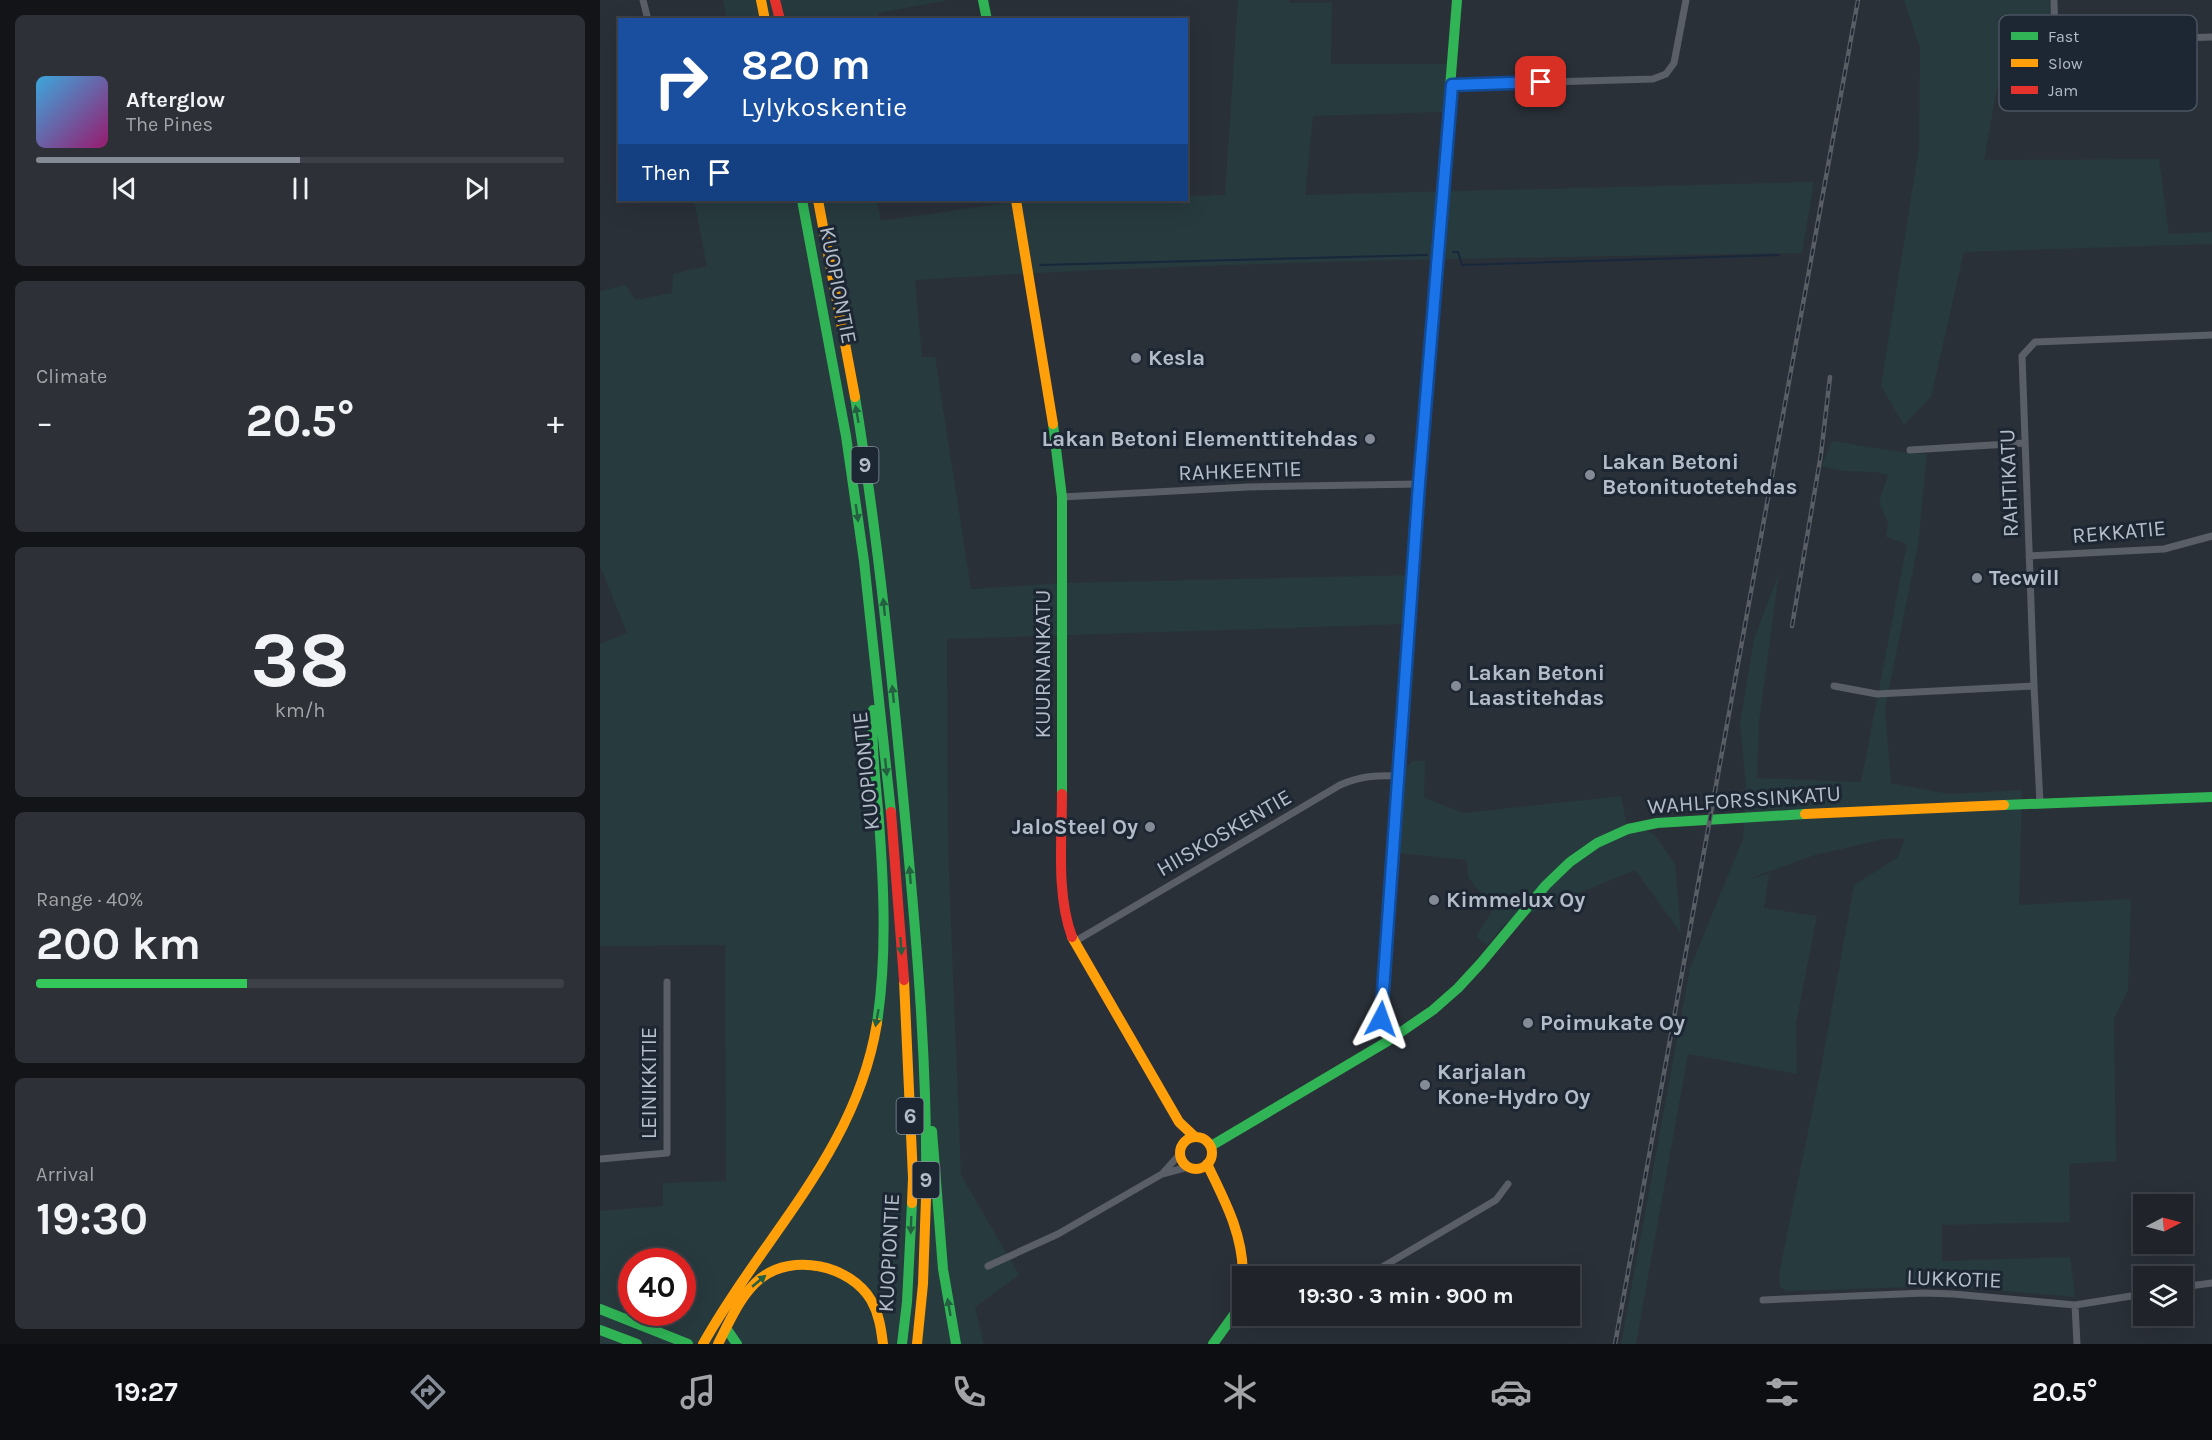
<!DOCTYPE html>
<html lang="en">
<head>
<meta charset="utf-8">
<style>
  body { margin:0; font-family:Karla,sans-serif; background:#2d3036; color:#f1f3f6; height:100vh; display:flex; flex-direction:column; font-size:22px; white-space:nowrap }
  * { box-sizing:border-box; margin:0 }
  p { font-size:20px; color:#a2a4a8 }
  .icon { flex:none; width:33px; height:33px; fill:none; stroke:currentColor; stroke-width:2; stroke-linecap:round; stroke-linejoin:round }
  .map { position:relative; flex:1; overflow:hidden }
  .details { display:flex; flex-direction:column; gap:15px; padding:15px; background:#121417; width:600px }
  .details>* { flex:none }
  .top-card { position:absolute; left:18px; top:18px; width:570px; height:183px; border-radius:0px; box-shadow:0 6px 24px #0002,0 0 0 2px #3d4147; background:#1a4fa0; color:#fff; overflow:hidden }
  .needle { width:39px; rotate:84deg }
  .controls { position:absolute; left:1533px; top:1194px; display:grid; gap:12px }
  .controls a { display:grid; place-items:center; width:60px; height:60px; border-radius:0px; background:#20242a; box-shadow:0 6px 24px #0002,0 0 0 2px #3d4147; font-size:30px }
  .speed { position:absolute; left:18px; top:1248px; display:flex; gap:12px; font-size:30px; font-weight:700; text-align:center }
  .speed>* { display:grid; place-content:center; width:78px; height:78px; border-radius:50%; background:#20242a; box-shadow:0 6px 24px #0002,0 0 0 2px #3d4147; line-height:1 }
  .speed .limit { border:9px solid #d22; background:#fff; color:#111 }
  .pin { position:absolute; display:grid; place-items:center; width:51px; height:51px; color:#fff; margin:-26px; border-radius:12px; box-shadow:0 3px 9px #0006 }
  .me { position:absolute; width:66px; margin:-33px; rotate:4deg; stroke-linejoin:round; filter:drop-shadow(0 0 4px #0008) }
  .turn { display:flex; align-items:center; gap:21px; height:126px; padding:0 24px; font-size:27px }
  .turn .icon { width:78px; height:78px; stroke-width:2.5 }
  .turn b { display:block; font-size:42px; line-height:51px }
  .then { display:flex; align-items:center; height:57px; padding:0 24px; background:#0003; gap:12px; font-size:22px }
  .big { font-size:45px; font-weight:700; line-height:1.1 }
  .details .widget { flex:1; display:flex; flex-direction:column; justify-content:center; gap:9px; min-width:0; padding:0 21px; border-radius:9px; background:#2d3036 }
  .details .dial { align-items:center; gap:0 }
  .dial b { font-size:78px; line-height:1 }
  .song { display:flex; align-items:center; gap:18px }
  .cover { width:72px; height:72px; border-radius:9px; background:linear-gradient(135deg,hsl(200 70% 55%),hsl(320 70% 35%)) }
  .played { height:6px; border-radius:3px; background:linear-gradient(90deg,#848b96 50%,#3d4147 50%) }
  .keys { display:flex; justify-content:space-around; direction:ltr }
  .heat { display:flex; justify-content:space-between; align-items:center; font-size:33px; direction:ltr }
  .charge { height:9px; border-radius:4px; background:linear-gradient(90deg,#34c759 40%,#3d4147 0) }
  .trip { position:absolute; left:632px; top:1266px; width:348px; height:60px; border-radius:0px; background:#20242a; box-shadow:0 6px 24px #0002,0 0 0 2px #3d4147; font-weight:700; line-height:60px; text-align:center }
  .dock { display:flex; height:96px; justify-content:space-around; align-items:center; background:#0d0e11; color:#a2a4a8 }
  .dock .icon { width:42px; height:42px }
  .dock .current { color:#848b96 }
  .dock b { font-size:27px; color:#f1f3f6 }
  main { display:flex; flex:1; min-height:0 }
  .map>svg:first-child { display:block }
  .green { fill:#273a3e; fill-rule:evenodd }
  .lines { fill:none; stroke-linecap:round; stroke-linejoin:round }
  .stream { stroke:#19273c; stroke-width:2 }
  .street { stroke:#5a5e66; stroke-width:7 }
  .fast { stroke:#30b455; stroke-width:10 }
  .slow { stroke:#ff9f0a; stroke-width:10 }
  .jam { stroke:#e5322d; stroke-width:10 }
  .rail-casing { stroke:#595d64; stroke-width:4.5 }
  .rail { stroke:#1d2633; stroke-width:2; stroke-dasharray:7; stroke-linecap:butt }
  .oneway { fill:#255f41 }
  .route-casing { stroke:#114b97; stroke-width:15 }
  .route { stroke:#1a73e8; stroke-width:10 }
  .poi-dot { fill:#848b96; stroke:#1d2633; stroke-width:2 }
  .labels { text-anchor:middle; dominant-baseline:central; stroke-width:6; stroke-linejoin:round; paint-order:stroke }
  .shield { fill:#1d2633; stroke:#878f9c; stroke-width:1.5 }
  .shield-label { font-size:21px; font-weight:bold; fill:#b4bcc9 }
  .street-label { font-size:22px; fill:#b4bcc9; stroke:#1d2633 }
  .poi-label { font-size:22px; font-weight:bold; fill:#b4bcc9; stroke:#1d2633; text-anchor:start }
  .key { fill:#1d2633; stroke:#4a5360; stroke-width:1.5 }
  .key-label { font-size:16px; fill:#b4bcc9 }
</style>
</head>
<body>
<main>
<section class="details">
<div class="widget">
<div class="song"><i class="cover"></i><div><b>Afterglow</b><p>The Pines</p></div></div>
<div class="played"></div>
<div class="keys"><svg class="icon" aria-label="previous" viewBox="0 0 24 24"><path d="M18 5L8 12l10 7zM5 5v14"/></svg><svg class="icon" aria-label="pause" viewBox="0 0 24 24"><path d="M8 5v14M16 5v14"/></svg><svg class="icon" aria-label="next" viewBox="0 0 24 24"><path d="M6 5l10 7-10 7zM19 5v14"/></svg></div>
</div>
<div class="widget"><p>Climate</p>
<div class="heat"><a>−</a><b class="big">20.5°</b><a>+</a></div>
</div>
<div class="widget dial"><b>38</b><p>km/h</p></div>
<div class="widget"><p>Range · 40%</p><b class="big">200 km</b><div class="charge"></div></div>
<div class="widget"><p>Arrival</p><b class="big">19:30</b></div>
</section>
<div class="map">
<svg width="1612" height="1344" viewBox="0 0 1612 1344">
  <rect width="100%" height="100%" fill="#2a3038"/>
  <!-- green -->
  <path class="green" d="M123,0H350L278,13L279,20L127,19Z
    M638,0H689V3H732L731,64H850L847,112L713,116L705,195L1214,182L1202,253C906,258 610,261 315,280L322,357H335L371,589L465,583L809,575L806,624L347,639L348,848L361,1175L419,1275L375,1307L384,1344H0V1211L63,1206V1183L126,1181L125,945L0,946V644L27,633L0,566V291L26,285L35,300L72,293L73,274L107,266L94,200H277L281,221L405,203L485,200H586L587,196L625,195ZM32,1262H82V1312H32Z
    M1304,0H1450L1452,37L1406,39L1384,160L1559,159L1569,234L1612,232V244L1364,252L1331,397L1304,425L1281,386L1319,148L1320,48Z
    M1232,441L1300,452L1327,454L1318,545L1285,709L1291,783L1349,794L1422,790L1419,905L1531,899L1528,990L1514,1019L1516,1161L1469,1164L1470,1222L1342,1225V1261L1470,1257L1475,1297L1345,1286L1187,1291L1180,1287L1179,1274L1221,1068L1254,885L1298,857L1305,838L1284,839L1215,855L1148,879L1169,874L1164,908L1217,916L1196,1023L1197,1074L1088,1054L1036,1344H1021L1090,968L1143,839L1146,785L1140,724L1154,639L1179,573L1159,722L1157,778L1261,782L1307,544L1286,537L1288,523L1279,502L1288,475L1275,472L1244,471L1221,466Z
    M813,761H825L824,798L864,813L1021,796L1026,821L1054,834L1075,864L1081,933L1035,870L905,924L887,945L876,937L893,909L868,877L867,860L789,852L795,779Z"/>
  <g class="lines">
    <!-- stream -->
    <path class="stream" d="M853,252H858L862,265L1179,255
      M440,265L827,255"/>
    <!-- street -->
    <path class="street" d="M43,0L48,20
      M1454,0L1455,42
      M1414,43L1612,37
      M852,85L1053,79L1066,74L1074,63L1086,0
      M1310,450L1425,443
      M462,497L648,487L819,484
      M1429,556L1564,549L1612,536
      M1234,686L1277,694L1434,686
      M1440,803L1434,686L1422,356L1435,342L1612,335
      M474,942L740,785C760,776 777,775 799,776
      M0,1159L67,1153V982
      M562,1174L580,1154
      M388,1266L458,1234L562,1174L588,1167
      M767,1276L896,1200L908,1184
      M1582,1287L1612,1283
      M1163,1300L1324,1293L1353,1294L1475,1305L1544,1294
      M1475,1305L1477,1344
      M653,1316C672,1321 686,1321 704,1316"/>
    <!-- fast -->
    <path class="fast" d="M383,0L387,20
      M847,125L857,0
      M202,200L246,436L264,561L291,812
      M255,397C278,537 292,677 305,817C317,944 328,1071 326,1198
      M453,424L462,497V794
      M273,710C271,747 276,784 279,821C284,888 287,956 277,1023
      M1404,805L1612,797
      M789,1040L781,1019L806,670
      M332,1131L343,1269L356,1344
      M611,1146L788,1041L833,1010L858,988L881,963L946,885L970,862L997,843L1028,829L1057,823L1205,814
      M0,1309L88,1344
      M126,1328L137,1344
      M0,1330L37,1344
      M302,1344L307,1302L312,1203
      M613,1344L638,1309L642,1291"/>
    <!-- slow -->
    <path class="slow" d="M161,0L165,20
      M218,200L255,397
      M416,200L453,424
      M806,670L830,349
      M1205,814L1404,805
      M472,937L579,1122L595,1137
      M304,980L313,1178L312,1203
      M580 1153a16 16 0 1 1 32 0a16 16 0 1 1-32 0Z
      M607,1164C625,1201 643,1234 643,1276
      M103,1344C164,1235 256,1152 277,1023
      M118,1344C130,1321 140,1295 161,1278C193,1253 250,1265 271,1300C279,1314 281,1328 283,1344
      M317,1344L323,1284L326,1198"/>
    <!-- jam -->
    <path class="jam" d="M175,0L180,20
      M830,349L847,125
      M462,794C462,840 456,893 472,937
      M291,812L304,980"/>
    <!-- rail casing -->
    <g class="rail-casing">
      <path id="rail" d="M1192,626L1221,454L1230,377
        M1015,1344L1258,0"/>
    </g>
    <!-- rail -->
    <use href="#rail" class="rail"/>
  </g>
  <!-- one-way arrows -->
  <defs><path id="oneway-solid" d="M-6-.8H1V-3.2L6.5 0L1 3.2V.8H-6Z" transform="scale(1.5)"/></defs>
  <g class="oneway">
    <use href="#oneway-solid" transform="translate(257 414) rotate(-100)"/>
    <use href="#oneway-solid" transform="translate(257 513) rotate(82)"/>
    <use href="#oneway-solid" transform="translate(284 607) rotate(-96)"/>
    <use href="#oneway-solid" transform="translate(293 694) rotate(-96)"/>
    <use href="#oneway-solid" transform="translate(286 767) rotate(84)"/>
    <use href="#oneway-solid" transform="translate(310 875) rotate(-95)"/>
    <use href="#oneway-solid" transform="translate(301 946) rotate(86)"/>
    <use href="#oneway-solid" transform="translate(277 1018) rotate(100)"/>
    <use href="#oneway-solid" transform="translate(311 1225) rotate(92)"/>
    <use href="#oneway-solid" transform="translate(159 1281) rotate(-40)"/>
    <use href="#oneway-solid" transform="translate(349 1307) rotate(-100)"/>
  </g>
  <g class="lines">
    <!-- route casing -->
    <g class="route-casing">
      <path id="route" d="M781,1019L819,484L852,85L941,82"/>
    </g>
    <!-- route -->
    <use href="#route" class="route"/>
  </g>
  <!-- markers -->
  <g class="poi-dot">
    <circle cx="536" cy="358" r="6"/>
    <circle cx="770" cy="439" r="6"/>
    <circle cx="990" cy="475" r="6"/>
    <circle cx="1377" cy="578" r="6"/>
    <circle cx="856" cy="686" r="6"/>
    <circle cx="550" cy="827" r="6"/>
    <circle cx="834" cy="900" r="6"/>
    <circle cx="928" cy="1023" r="6"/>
    <circle cx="825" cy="1085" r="6"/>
  </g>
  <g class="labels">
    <!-- shield labels -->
    <g class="shield">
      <rect x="251.5" y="447" width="27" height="36" rx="4.5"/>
      <rect x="296.5" y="1098" width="27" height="36" rx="4.5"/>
      <rect x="312.5" y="1162" width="27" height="36" rx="4.5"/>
    </g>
    <g class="shield-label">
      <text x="265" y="465">9</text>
      <text x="310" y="1116">6</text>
      <text x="326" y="1180">9</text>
    </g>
    <!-- street labels -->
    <g class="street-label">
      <text transform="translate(238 285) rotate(79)">KUOPIONTIE</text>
      <text transform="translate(640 471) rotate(-2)">RAHKEENTIE</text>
      <text transform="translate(1409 483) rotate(-92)">RAHTIKATU</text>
      <text transform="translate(1519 532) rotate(-5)">REKKATIE</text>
      <text transform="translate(443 664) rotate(-90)">KUURNANKATU</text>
      <text transform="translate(266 771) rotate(-96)">KUOPIONTIE</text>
      <text transform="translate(1144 800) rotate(-4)">WAHLFORSSINKATU</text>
      <text transform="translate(624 833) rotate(-30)">HIISKOSKENTIE</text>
      <text transform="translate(49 1083) rotate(-90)">LEINIKKITIE</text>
      <text transform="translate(289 1253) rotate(-87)">KUOPIONTIE</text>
      <text transform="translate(1354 1279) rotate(2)">LUKKOTIE</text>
    </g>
    <!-- poi labels -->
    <g class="poi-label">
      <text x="548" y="358">Kesla</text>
      <text x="758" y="439" text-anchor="end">Lakan Betoni Elementtitehdas</text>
      <text x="1002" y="462">Lakan Betoni<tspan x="1002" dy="25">Betonituotetehdas</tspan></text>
      <text x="1389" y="578">Tecwill</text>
      <text x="868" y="673">Lakan Betoni<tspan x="868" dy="25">Laastitehdas</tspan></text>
      <text x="538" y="827" text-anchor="end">JaloSteel Oy</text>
      <text x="846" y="900">Kimmelux Oy</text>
      <text x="940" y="1023">Poimukate Oy</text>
      <text x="837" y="1072">Karjalan<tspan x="837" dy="25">Kone-Hydro Oy</tspan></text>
    </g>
  </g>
  <!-- legend -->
  <rect x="1399" y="15" width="198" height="96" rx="9" class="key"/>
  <rect x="1411" y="32" width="27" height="8" fill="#30b455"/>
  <rect x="1411" y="59" width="27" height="8" fill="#ff9f0a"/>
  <rect x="1411" y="86" width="27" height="8" fill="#e5322d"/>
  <g class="key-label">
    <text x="1448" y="42">Fast</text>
    <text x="1448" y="69">Slow</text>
    <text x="1448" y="96">Jam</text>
  </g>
</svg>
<div class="controls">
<a><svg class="needle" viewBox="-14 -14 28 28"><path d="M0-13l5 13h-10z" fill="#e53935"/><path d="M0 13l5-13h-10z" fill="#a2a4a8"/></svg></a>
<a><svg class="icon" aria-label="layers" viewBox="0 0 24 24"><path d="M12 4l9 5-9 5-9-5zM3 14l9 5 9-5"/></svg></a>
</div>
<div class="speed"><div class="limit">40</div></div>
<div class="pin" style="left:941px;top:82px;background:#d93025"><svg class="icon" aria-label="arrive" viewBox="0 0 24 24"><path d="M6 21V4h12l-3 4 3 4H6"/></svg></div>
<svg class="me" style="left:781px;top:1019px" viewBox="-20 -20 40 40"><path d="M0-17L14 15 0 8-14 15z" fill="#1a73e8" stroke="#fff" stroke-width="4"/></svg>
<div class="trip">19:30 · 3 min · 900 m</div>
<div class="top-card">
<div class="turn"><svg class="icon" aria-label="right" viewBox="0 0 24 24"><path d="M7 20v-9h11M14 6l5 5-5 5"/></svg><div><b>820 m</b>Lylykoskentie</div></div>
<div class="then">Then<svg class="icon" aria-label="arrive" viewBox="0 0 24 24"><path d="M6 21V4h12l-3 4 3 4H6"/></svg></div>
</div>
</div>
</main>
<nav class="dock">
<b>19:27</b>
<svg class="icon current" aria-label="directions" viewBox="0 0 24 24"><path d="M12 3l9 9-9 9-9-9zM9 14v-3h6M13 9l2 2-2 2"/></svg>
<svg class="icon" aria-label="music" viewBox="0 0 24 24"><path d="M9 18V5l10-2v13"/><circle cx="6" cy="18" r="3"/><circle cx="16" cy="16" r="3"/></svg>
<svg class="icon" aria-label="phone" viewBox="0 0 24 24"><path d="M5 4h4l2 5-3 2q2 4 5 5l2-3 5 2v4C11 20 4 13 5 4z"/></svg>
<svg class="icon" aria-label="climate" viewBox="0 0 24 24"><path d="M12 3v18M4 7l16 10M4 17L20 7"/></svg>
<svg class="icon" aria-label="car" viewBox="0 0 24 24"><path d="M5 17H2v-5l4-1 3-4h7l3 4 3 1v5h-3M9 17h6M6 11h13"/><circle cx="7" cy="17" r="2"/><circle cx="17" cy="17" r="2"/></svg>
<svg class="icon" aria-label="filters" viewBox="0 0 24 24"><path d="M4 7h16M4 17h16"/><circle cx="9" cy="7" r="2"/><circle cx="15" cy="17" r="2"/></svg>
<b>20.5°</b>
</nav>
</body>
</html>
